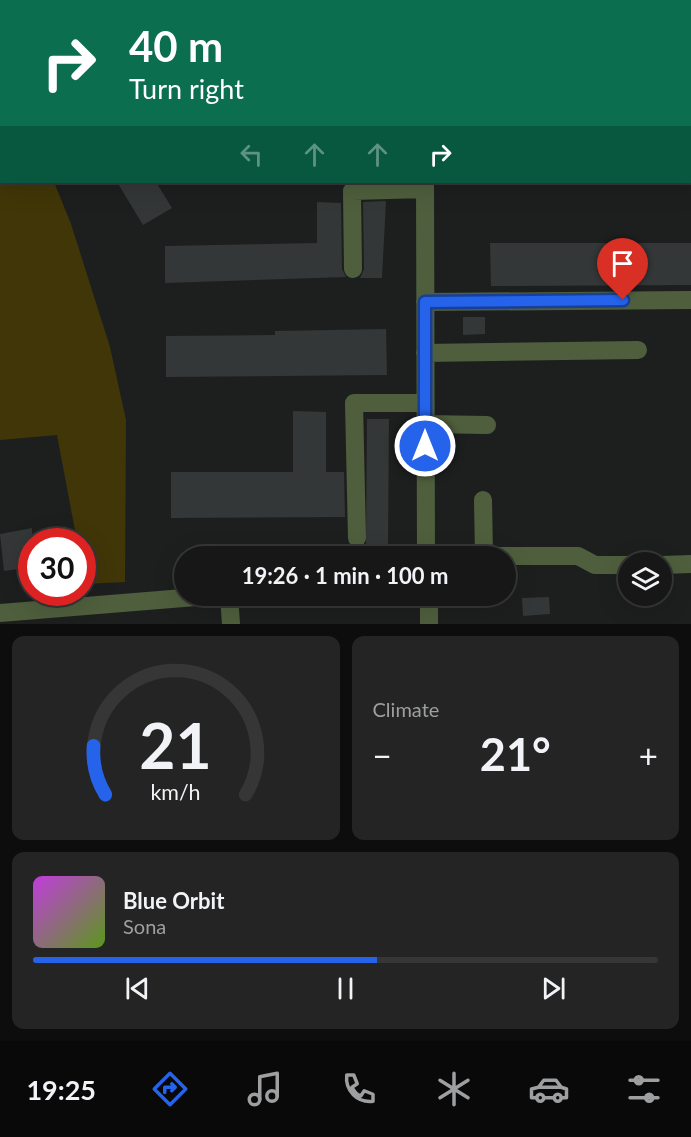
<!DOCTYPE html>
<html lang="en">
<head>
<meta charset="utf-8">
<style>
  body { margin:0; font-family:Lato,sans-serif; background:#232423; color:#f1f3f6; height:100vh; display:flex; flex-direction:column; font-size:22px; white-space:nowrap }
  * { box-sizing:border-box; margin:0 }
  p { font-size:20px; color:#9e9fa1 }
  .icon { flex:none; width:33px; height:33px; fill:none; stroke:currentColor; stroke-width:2; stroke-linecap:round; stroke-linejoin:round }
  .map { position:relative; height:624px; overflow:hidden }
  .sheet { display:flex; flex-direction:column; gap:12px; padding:12px; background:#0c0d0c; flex:1 }
  .sheet>* { flex:none }
  .guide { position:absolute; left:0px; top:0px; width:692px; height:183px; box-shadow:0 6px 24px #0002,0 0 0 2px #353635; background:#0b6e4f; color:#fff; overflow:hidden }
  .buttons { position:absolute; left:618px; top:552px; display:grid; gap:12px }
  .buttons a { display:grid; place-items:center; width:54px; height:54px; border-radius:50%; background:#161716; box-shadow:0 6px 24px #0002,0 0 0 2px #353635; font-size:30px }
  .speed { position:absolute; left:18px; top:528px; display:flex; gap:12px; font-size:30px; font-weight:700; text-align:center }
  .speed>* { display:grid; place-content:center; width:78px; height:78px; border-radius:50%; background:#161716; box-shadow:0 6px 24px #0002,0 0 0 2px #353635; line-height:1 }
  .speed .limit { border:9px solid #d22; background:#fff; color:#111 }
  .pin { position:absolute; display:grid; place-items:center; width:51px; height:51px; color:#fff; margin:-62px -26px; border-radius:50% 50% 50% 0; rotate:-45deg; box-shadow:0 0 6px #0007 }
  .pin .icon { rotate:45deg }
  .me { position:absolute; width:66px; margin:-33px; rotate:0deg; stroke-linejoin:round; filter:drop-shadow(0 0 4px #0008) }
  .turn { display:flex; align-items:center; gap:21px; height:126px; padding:0 30px; font-size:27px }
  .turn .icon { width:78px; height:78px; stroke-width:2.5 }
  .turn b { display:block; font-size:42px; line-height:51px }
  .lanes { display:flex; align-items:center; height:57px; padding:0 30px; background:#0003; justify-content:center; gap:30px; direction:ltr }
  .lanes .off { opacity:.35 }
  .big { font-size:45px; font-weight:700; line-height:1.1 }
  .sheet .widget { flex:1; display:flex; flex-direction:column; justify-content:center; gap:9px; min-width:0; padding:0 21px; border-radius:12px; background:#232423 }
  .sheet .dial { align-items:center; gap:0 }
  .dial svg { height:156px; overflow:visible; fill:none; stroke:#353635; stroke-width:7; stroke-linecap:round; text-anchor:middle }
  .dial text { fill:#f1f3f6; stroke:none }
  .song { display:flex; align-items:center; gap:18px }
  .cover { width:72px; height:72px; border-radius:9px; background:linear-gradient(135deg,hsl(290 70% 55%),hsl(90 70% 35%)) }
  .played { height:6px; border-radius:3px; background:linear-gradient(90deg,#2563eb 55%,#353635 55%) }
  .keys { display:flex; justify-content:space-around; direction:ltr }
  .heat { display:flex; justify-content:space-between; align-items:center; font-size:33px; direction:ltr }
  .sheet .tiles { flex:1; display:grid; gap:12px; grid-template-columns:1fr 1fr }
  .widget:last-child { grid-column:span 2 }
  .trip { position:absolute; left:174px; top:546px; width:342px; height:60px; border-radius:30px; background:#161716; box-shadow:0 6px 24px #0002,0 0 0 2px #353635; font-weight:700; line-height:60px; text-align:center }
  .tabs { display:flex; height:96px; justify-content:space-around; align-items:center; background:#090909; color:#9e9fa1 }
  .tabs .icon { width:42px; height:42px }
  .tabs .active { color:#2563eb }
  .tabs b { font-size:27px; color:#f1f3f6 }
  .map>svg:first-child { display:block }
  .green { fill:#403608 }
  .building { fill:#343737 }
  .lines { fill:none; stroke-linecap:round; stroke-linejoin:round }
  .minor { stroke:#4f5f3d; stroke-width:18 }
  .route-casing { stroke:#184099; stroke-width:15 }
  .route { stroke:#2563eb; stroke-width:10 }
</style>
</head>
<body>
<div class="map">
<svg width="691" height="624" viewBox="0 0 691 624">
  <rect width="100%" height="100%" fill="#1d1f1e"/>
  <!-- green -->
  <path class="green" d="M0,51L2,182H54L71,224L110,347L126,420L125,582L85,584L82,542L77,541L57,435L0,440Z"/>
  <!-- building -->
  <path class="building" d="M117,182H156L172,208L143,225Z
    M386,201L382,278H360L364,269L363,202Z
    M317,202L341,203L342,269L346,277L165,283V246L317,243Z
    M490,243H691V285L491,286Z
    M463,317H485V334L463,335Z
    M386,329L387,375L166,377V336L275,335V331Z
    M293,411L326,412V472H344L345,517L171,518V472H293Z
    M367,419H389L388,545H366Z
    M32,528V567L4,571L0,534Z
    M549,597L550,614L523,616L522,598Z"/>
  <g class="lines">
    <!-- minor -->
    <path class="minor" d="M424,0V2
      M690,129H691
      M690,168H691
      M425,182L426,556
      M353,269L352,191L425,189
      M425,302L691,300
      M425,353L638,350
      M425,424L487,425
      M483,500L484,556
      M357,538L354,403H425
      M493,556H578L595,565H628
      M662,565L691,564
      M229,596L231,624
      M429,596V624
      M0,613L208,596"/>
  </g>
  <g class="lines">
    <!-- route casing -->
    <g class="route-casing">
      <path id="route" d="M425,446V302L623,300"/>
    </g>
    <!-- route -->
    <use href="#route" class="route"/>
  </g>
</svg>
<div class="buttons">
<a><svg class="icon" aria-label="layers" viewBox="0 0 24 24"><path d="M12 4l9 5-9 5-9-5zM3 14l9 5 9-5"/></svg></a>
</div>
<div class="speed"><div class="limit">30</div></div>
<div class="pin" style="left:623px;top:300px;background:#d93025"><svg class="icon" aria-label="arrive" viewBox="0 0 24 24"><path d="M6 21V4h12l-3 4 3 4H6"/></svg></div>
<svg class="me" style="left:425px;top:446px" viewBox="-20 -20 40 40"><circle r="17" fill="#2563eb" stroke="#fff" stroke-width="3"/><path d="M0-11L8 9 0 5-8 9z" fill="#fff"/></svg>
<div class="trip">19:26 · 1 min · 100 m</div>
<div class="guide">
<div class="turn"><svg class="icon" aria-label="right" viewBox="0 0 24 24"><path d="M7 20v-9h11M14 6l5 5-5 5"/></svg><div><b>40 m</b>Turn right</div></div>
<div class="lanes"><svg class="icon off" aria-label="left" viewBox="0 0 24 24"><path d="M17 20v-9H6M10 6l-5 5 5 5"/></svg><svg class="icon off" aria-label="ahead" viewBox="0 0 24 24"><path d="M12 20V5M6 11l6-6 6 6"/></svg><svg class="icon off" aria-label="ahead" viewBox="0 0 24 24"><path d="M12 20V5M6 11l6-6 6 6"/></svg><svg class="icon" aria-label="right" viewBox="0 0 24 24"><path d="M7 20v-9h11M14 6l5 5-5 5"/></svg></div>
</div>
</div>
<section class="sheet">
<div class="tiles">
<div class="widget dial"><svg viewBox="0 0 100 80">
<path d="M14 69A42 42 0 1 1 86 69"/>
<path d="M14 69A42 42 0 0 1 8 44" stroke="#2563eb"/>
<text x="50" y="56" font-size="32" font-weight="700">21</text>
<text x="50" y="72" font-size="11">km/h</text>
</svg></div>
<div class="widget"><p>Climate</p>
<div class="heat"><a>−</a><b class="big">21°</b><a>+</a></div>
</div>
<div class="widget">
<div class="song"><i class="cover"></i><div><b>Blue Orbit</b><p>Sona</p></div></div>
<div class="played"></div>
<div class="keys"><svg class="icon" aria-label="previous" viewBox="0 0 24 24"><path d="M18 5L8 12l10 7zM5 5v14"/></svg><svg class="icon" aria-label="pause" viewBox="0 0 24 24"><path d="M8 5v14M16 5v14"/></svg><svg class="icon" aria-label="next" viewBox="0 0 24 24"><path d="M6 5l10 7-10 7zM19 5v14"/></svg></div>
</div>
</div>
</section>
<nav class="tabs">
<b>19:25</b>
<svg class="icon active" aria-label="directions" viewBox="0 0 24 24"><path d="M12 3l9 9-9 9-9-9zM9 14v-3h6M13 9l2 2-2 2"/></svg>
<svg class="icon" aria-label="music" viewBox="0 0 24 24"><path d="M9 18V5l10-2v13"/><circle cx="6" cy="18" r="3"/><circle cx="16" cy="16" r="3"/></svg>
<svg class="icon" aria-label="phone" viewBox="0 0 24 24"><path d="M5 4h4l2 5-3 2q2 4 5 5l2-3 5 2v4C11 20 4 13 5 4z"/></svg>
<svg class="icon" aria-label="climate" viewBox="0 0 24 24"><path d="M12 3v18M4 7l16 10M4 17L20 7"/></svg>
<svg class="icon" aria-label="car" viewBox="0 0 24 24"><path d="M5 17H2v-5l4-1 3-4h7l3 4 3 1v5h-3M9 17h6M6 11h13"/><circle cx="7" cy="17" r="2"/><circle cx="17" cy="17" r="2"/></svg>
<svg class="icon" aria-label="filters" viewBox="0 0 24 24"><path d="M4 7h16M4 17h16"/><circle cx="9" cy="7" r="2"/><circle cx="15" cy="17" r="2"/></svg>
</nav>
</body>
</html>
